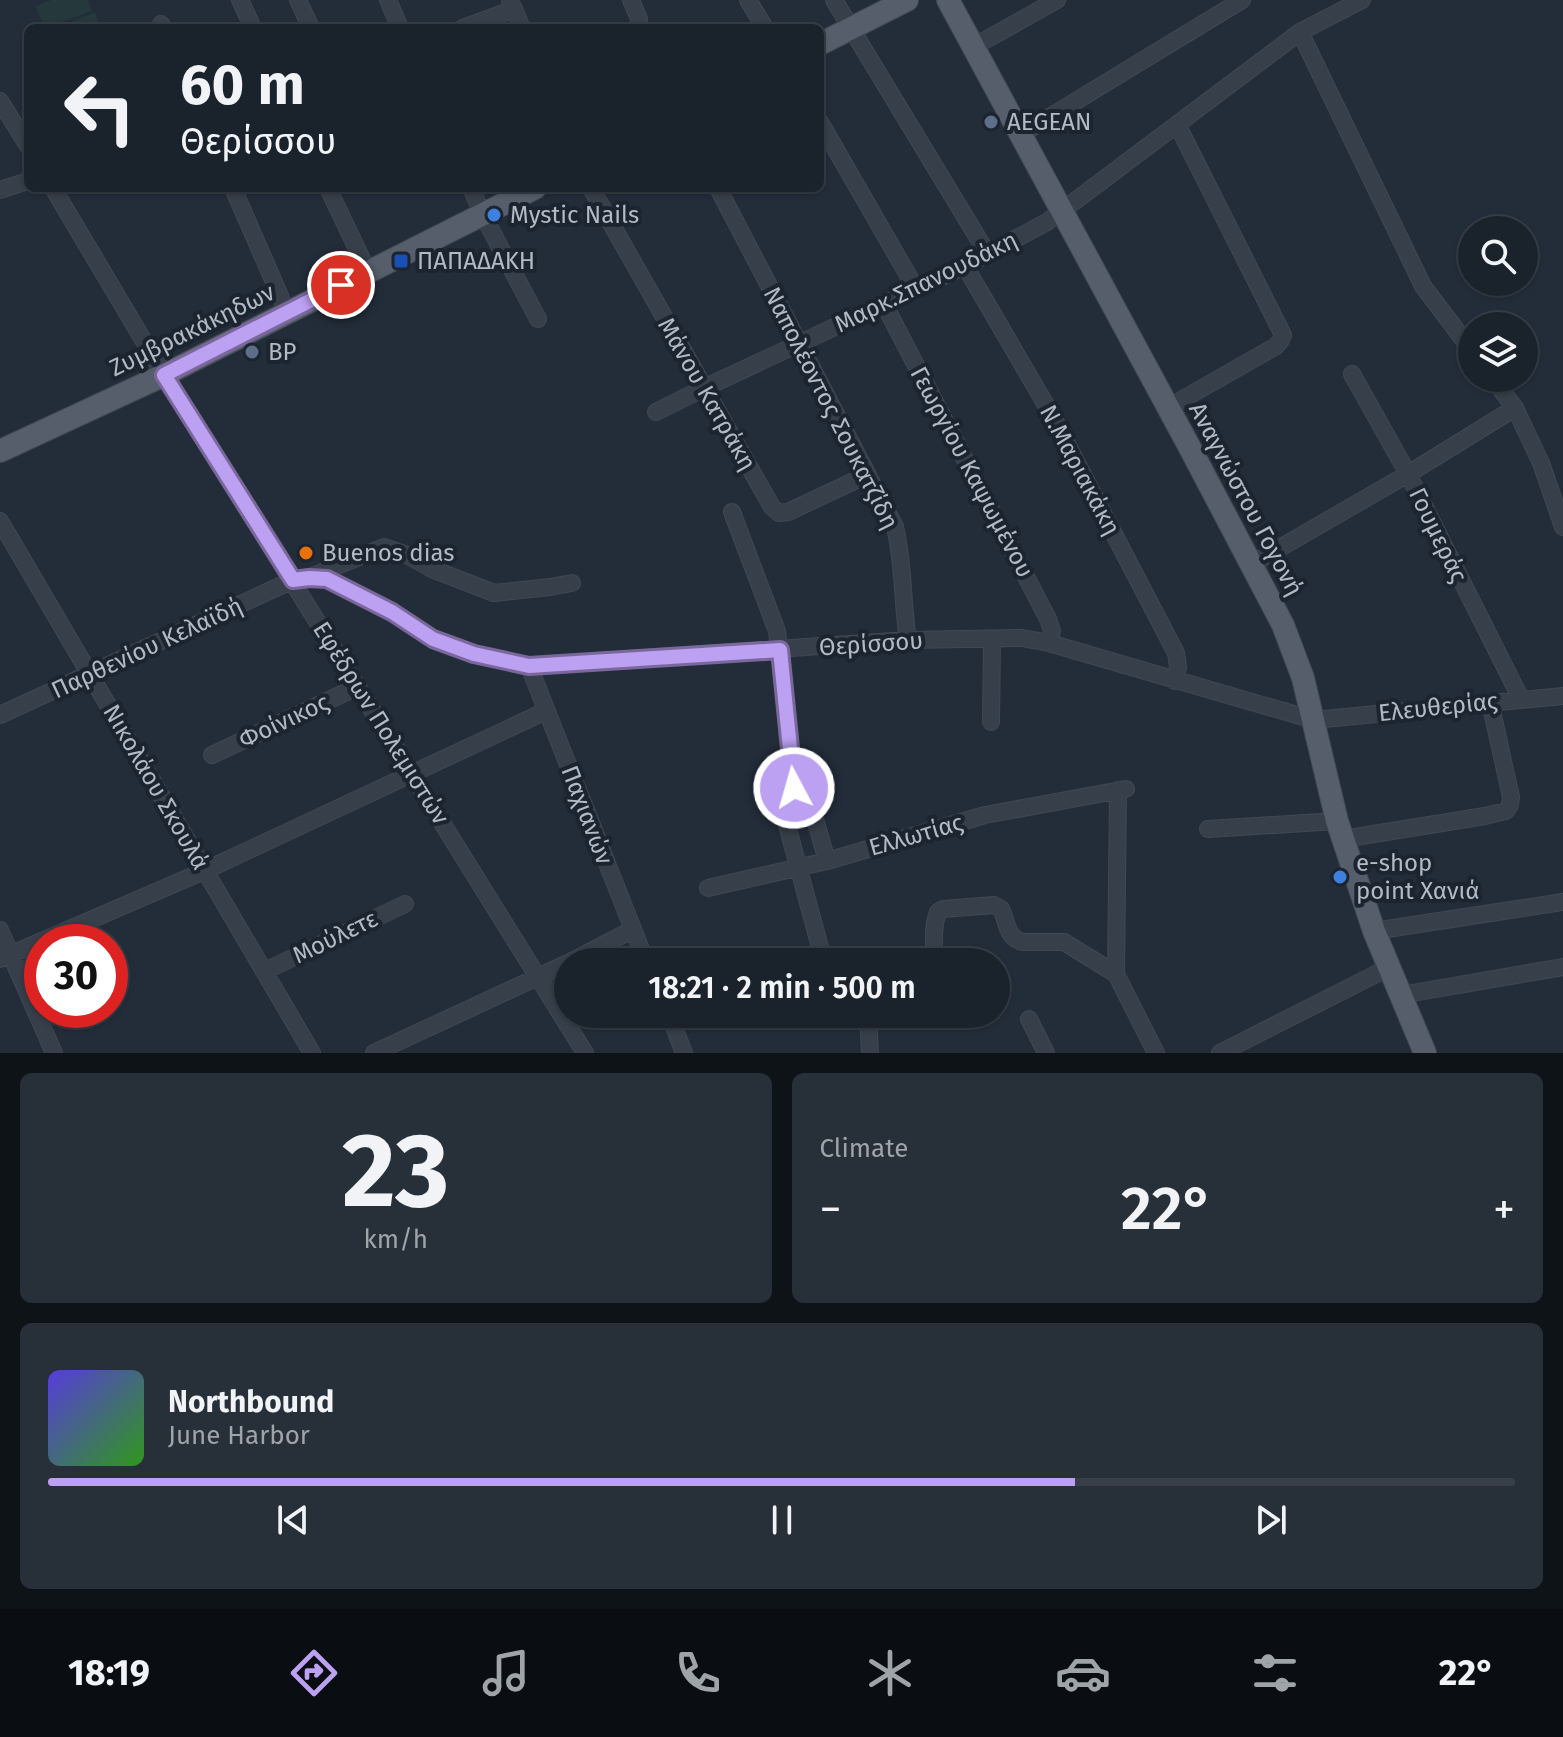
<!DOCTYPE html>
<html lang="en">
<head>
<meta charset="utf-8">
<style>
  body { margin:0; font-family:"Fira Sans",sans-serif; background:#272f38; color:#f1f3f6; height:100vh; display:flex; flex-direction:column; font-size:30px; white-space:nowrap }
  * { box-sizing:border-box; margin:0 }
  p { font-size:26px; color:#9fa4a9 }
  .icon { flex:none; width:44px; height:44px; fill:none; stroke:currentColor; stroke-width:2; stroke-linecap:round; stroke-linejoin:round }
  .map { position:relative; height:1053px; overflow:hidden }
  .drawer { display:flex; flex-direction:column; gap:20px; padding:20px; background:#0e1318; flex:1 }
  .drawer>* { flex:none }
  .hud { position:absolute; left:24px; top:24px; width:800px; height:168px; border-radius:12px; box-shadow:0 2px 6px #0004,0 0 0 2px #383f48; background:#1a222c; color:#f1f3f6; overflow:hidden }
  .buttons { position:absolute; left:1458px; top:216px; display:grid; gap:16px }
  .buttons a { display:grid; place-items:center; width:80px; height:80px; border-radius:50%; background:#1a222c; box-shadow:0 2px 6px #0004,0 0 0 2px #383f48; font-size:40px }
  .speed { position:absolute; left:24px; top:924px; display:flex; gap:16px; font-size:40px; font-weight:700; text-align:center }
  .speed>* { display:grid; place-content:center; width:104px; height:104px; border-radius:50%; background:#1a222c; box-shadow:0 2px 6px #0004,0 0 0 2px #383f48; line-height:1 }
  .speed .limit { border:12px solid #d22; background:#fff; color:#111 }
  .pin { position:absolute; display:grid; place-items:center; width:68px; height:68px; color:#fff; margin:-34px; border:4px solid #fff; border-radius:50%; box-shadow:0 2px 8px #0007 }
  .me { position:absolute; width:88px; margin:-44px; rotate:354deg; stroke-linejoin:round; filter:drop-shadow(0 0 6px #0008) }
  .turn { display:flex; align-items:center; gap:28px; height:168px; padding:0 24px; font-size:36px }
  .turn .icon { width:104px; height:104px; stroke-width:2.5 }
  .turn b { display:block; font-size:56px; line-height:68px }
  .big { font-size:60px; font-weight:600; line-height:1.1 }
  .drawer .card { flex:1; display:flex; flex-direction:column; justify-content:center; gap:12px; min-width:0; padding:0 28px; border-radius:12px; background:#272f38 }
  .drawer .dial { align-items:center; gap:0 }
  .dial b { font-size:104px; line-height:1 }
  .song { display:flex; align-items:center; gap:24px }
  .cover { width:96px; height:96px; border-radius:12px; background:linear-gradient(135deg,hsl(250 70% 55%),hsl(110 70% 35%)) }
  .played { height:8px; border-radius:4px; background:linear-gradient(90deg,#bca0f2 70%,#383f48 70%) }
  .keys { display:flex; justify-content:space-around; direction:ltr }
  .heat { display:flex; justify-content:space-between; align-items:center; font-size:44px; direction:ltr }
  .drawer .tiles { flex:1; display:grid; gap:20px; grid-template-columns:1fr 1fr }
  .card:last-child { grid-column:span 2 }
  .trip { position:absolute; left:554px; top:948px; width:456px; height:80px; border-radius:40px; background:#1a222c; box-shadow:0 2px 6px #0004,0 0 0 2px #383f48; font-weight:600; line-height:80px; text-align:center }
  .dock { display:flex; height:128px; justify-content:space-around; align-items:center; background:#0a0e12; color:#9fa4a9 }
  .dock .icon { width:56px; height:56px }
  .dock .on { color:#bca0f2 }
  .dock b { font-size:36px; color:#f1f3f6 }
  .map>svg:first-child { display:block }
  .green { fill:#25383b }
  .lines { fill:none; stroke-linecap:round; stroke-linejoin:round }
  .minor-casing { stroke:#404853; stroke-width:18 }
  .major-casing { stroke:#404853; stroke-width:24 }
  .minor { stroke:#373f4a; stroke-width:16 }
  .major { stroke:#555e6a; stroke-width:22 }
  .route-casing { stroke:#7a689d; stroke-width:20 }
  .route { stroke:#bca0f2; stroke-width:14 }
  .service-dot { fill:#5c6f8a; stroke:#1c242f; stroke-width:3 }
  .shop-dot { fill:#3f7fe0; stroke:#1c242f; stroke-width:3 }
  .transit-dot { fill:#1a4fb4; stroke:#1c242f; stroke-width:3 }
  .food-dot { fill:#e8710a; stroke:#1c242f; stroke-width:3 }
  .labels { text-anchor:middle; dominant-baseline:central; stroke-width:8; stroke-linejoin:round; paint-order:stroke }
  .poi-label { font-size:24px; fill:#b2bac6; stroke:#1c242f; text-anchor:start }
  .street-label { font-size:24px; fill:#b2bac6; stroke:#1c242f }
</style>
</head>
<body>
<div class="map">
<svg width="1563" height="1053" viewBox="0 0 1563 1053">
  <rect width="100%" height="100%" fill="#232d3a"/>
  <!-- green -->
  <path class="green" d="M51,0H88L92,11L45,28L35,6Z
    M95,12L100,26L95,28H74L71,22Z"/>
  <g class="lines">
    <!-- minor casing -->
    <g class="minor-casing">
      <path id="minor" d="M240,0L253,28
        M298,0L311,28
        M388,0L400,28
        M510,0L522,28
        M631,0L639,19
        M748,0L765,28
        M834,0L987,253
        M161,24L163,28
        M463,28L514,9
        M1300,32L1423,286L1472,351
        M973,47L1057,0
        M0,101L28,146
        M820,122L916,289
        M1020,135L1242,0
        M53,188L164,375L585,1053
        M233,188L287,312
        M328,188L368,272
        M471,188L482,213L538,319
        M591,188L772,507L779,513L788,512L867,475
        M718,188L895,527C904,564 902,602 908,640
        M0,190L28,181
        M965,266L1053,417L1176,653L1178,667L1175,681
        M884,304L1048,619L1052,631L1049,643
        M1352,374L1408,474L1521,699
        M1492,378L1515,408L1541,463L1563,527
        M1169,407L1276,346L1281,340L1283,335L1177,124
        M656,412L704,388L965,266L1047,222L1300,32L1362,0
        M732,512L777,631L794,788
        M0,521L312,1053
        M1252,564L1408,474L1515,408
        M310,577L384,547L407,555L432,569L494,593L550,587L572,583
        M529,666L646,962
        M0,715L293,580L309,578L327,579L392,612L433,639L474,654L529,666L908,640L1022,638L1049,643L1314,720L1563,696
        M991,722L992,640
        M212,755L357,687
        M1118,790L1116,974L1156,1053
        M1208,829L1337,821
        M1343,839L1485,816L1506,811L1510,805L1511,797L1490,702
        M708,888L827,861L985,815L1126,789
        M0,930L54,1053
        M1374,931L1563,902
        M0,959L204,871L546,711
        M570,962L632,930
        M824,962L784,814C784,810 782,805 783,801C784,789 798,785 807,791L827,861
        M935,962C934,944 932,929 938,912L943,909L994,905L1001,909C1008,923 1006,938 1023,942H1064L1116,974
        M265,971L405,904
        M1401,995L1563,967
        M669,1014L684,1053
        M868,1014L870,1053
        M1029,1019L1046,1053
        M672,1020L717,1014
        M374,1053L568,963
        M1220,1053L1390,967"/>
    </g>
    <!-- major casing -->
    <g class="major-casing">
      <path id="major" d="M948,0L1190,448L1283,625L1303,678L1337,821L1374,931L1425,1053
        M820,44L907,0
        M0,451L164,375L535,188"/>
    </g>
    <!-- minor -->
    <use href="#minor" class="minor"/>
    <!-- major -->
    <use href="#major" class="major"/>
  </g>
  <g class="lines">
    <!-- route casing -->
    <g class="route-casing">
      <path id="route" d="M341,285L164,375L293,580L309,578L327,579L392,612L433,639L474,654L529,666L780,650L794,788"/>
    </g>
    <!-- route -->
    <use href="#route" class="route"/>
  </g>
  <!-- markers -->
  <g class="service-dot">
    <circle cx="991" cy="122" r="8"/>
    <circle cx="252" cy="352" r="8"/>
  </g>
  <g class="shop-dot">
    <circle cx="494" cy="215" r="8"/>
    <circle cx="1340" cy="877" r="8"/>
  </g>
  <rect class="transit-dot" x="393" y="253" width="16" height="16" rx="4"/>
  <circle class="food-dot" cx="306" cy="553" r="8"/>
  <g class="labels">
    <!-- poi labels -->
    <g class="poi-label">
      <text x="1007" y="122">AEGEAN</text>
      <text x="510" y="215">Mystic Nails</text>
      <text x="417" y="261">ΠΑΠΑΔΑΚΗ</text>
      <text x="268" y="352">BP</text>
      <text x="322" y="553">Buenos dias</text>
      <text x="1356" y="863">e-shop<tspan x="1356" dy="28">point Χανιά</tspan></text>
    </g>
    <!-- street labels -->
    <g class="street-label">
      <text transform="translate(926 282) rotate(-26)">Μαρκ.Σπανουδάκη</text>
      <text transform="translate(192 330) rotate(-26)">Ζυμβρακάκηδων</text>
      <text transform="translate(707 394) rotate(60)">Μάνου Κατράκη</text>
      <text transform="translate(831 408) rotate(63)">Ναπολέοντος Σουκατζίδη</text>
      <text transform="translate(1080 470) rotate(62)">Ν.Μαριακάκη</text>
      <text transform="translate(972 472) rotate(62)">Γεωργίου Καψωμένου</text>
      <text transform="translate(1246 499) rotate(62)">Αναγνώστου Γογονή</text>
      <text transform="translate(1438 535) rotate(64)">Γουμεράς</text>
      <text transform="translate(871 644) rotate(-4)">Θερίσσου</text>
      <text transform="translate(147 648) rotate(-25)">Παρθενίου Κελαϊδή</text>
      <text transform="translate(1438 707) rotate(-6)">Ελευθερίας</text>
      <text transform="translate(284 721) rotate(-25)">Φοίνικος</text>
      <text transform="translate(381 723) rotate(58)">Εφέδρων Πολεμιστών</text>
      <text transform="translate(156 787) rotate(60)">Νικολάου Σκουλά</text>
      <text transform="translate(587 815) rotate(69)">Παχιανών</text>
      <text transform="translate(916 835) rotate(-16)">Ελλωτίας</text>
      <text transform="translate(335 937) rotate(-26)">Μούλετε</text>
    </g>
  </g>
</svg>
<div class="buttons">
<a><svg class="icon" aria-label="search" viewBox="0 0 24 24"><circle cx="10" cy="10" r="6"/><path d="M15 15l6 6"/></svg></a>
<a><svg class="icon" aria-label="layers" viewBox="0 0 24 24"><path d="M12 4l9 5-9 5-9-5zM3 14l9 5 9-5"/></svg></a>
</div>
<div class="speed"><div class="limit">30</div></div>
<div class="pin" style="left:341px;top:285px;background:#d93025"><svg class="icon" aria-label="arrive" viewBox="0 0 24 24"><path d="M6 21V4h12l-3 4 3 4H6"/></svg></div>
<svg class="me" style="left:794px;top:788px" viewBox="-20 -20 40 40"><circle r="17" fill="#bca0f2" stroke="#fff" stroke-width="3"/><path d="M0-11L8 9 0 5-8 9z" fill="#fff"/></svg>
<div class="trip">18:21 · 2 min · 500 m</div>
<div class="hud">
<div class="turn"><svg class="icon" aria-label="left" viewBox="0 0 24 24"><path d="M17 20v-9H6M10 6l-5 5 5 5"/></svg><div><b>60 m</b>Θερίσσου</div></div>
</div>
</div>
<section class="drawer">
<div class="tiles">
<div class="card dial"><b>23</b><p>km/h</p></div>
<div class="card"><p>Climate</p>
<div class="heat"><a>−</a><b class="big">22°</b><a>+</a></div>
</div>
<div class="card">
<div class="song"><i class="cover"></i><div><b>Northbound</b><p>June Harbor</p></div></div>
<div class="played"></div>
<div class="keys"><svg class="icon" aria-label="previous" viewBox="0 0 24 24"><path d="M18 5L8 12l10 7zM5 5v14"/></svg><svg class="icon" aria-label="pause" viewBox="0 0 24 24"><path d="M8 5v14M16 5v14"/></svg><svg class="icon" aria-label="next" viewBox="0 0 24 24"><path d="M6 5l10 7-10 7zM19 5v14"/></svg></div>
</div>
</div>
</section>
<nav class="dock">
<b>18:19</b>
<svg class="icon on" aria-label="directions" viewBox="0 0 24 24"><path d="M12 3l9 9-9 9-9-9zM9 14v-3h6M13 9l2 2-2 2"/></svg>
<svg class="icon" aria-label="music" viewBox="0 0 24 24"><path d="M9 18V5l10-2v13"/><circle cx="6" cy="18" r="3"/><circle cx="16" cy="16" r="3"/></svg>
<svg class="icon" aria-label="phone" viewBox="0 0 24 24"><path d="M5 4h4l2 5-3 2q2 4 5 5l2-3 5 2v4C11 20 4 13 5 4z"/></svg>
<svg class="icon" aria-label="climate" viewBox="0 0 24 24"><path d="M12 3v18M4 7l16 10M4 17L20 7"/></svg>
<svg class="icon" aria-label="car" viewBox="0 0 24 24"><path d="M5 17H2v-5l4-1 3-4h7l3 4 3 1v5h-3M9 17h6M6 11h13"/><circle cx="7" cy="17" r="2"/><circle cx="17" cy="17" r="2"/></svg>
<svg class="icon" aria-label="filters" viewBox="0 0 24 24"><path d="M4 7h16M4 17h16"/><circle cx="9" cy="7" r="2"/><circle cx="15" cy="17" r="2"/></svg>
<b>22°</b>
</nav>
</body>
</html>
